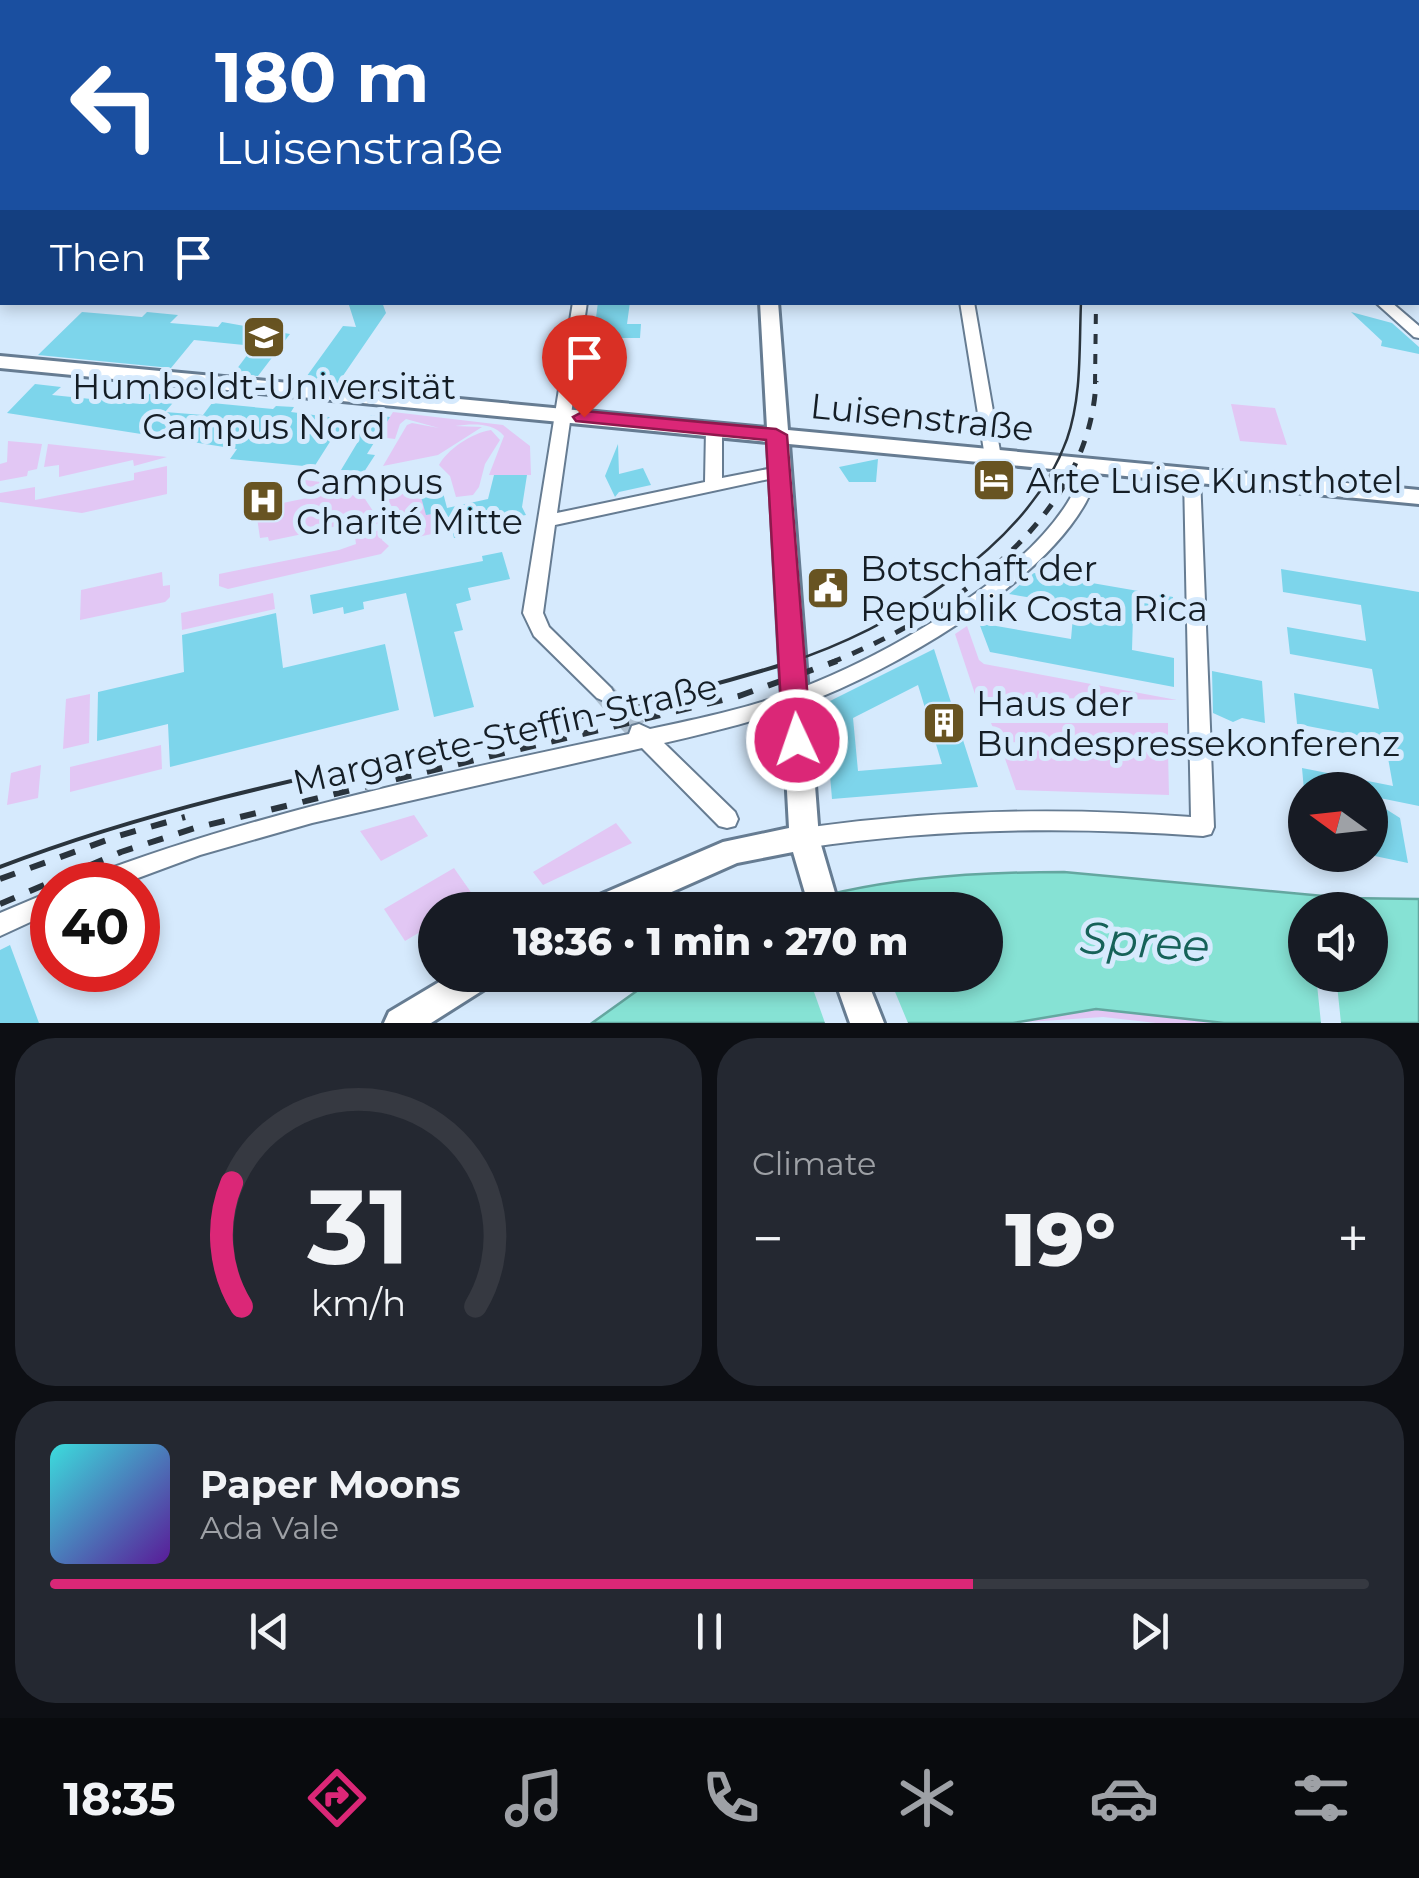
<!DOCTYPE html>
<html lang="en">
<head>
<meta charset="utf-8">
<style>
  body { margin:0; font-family:Montserrat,sans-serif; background:#242831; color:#f1f3f6; height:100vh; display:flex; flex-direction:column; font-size:38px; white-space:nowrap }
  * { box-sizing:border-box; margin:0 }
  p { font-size:32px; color:#9ea1a6 }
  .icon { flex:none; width:55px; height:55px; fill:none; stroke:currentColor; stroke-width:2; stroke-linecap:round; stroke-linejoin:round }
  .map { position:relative; height:1023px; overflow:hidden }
  .side { display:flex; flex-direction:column; gap:15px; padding:15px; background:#0d0f14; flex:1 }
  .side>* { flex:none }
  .top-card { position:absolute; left:0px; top:0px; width:1420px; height:305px; box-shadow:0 5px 15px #0003; background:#1a4fa0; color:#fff; overflow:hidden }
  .needle { width:65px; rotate:285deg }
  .tools { position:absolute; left:1288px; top:772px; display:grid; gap:20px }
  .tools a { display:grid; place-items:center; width:100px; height:100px; border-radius:50%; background:#171b24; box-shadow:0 5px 15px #0003; font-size:50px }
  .speed { position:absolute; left:30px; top:862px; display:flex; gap:20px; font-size:50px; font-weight:700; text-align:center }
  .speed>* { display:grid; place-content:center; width:130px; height:130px; border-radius:50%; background:#171b24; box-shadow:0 5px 15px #0003; line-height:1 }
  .speed .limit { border:15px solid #d22; background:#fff; color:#111 }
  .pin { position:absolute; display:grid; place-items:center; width:85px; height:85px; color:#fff; margin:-102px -42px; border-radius:50% 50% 50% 0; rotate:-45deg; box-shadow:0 0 10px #0007 }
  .pin .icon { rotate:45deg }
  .me { position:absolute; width:110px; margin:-55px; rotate:357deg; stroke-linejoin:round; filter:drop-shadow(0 0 8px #0008) }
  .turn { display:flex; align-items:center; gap:35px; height:210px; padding:0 50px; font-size:45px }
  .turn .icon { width:130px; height:130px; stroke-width:2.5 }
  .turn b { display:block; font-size:70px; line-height:85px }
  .then { display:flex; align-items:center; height:95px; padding:0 50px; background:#0003; gap:20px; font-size:38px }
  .big { font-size:75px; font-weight:800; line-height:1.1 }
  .side .tile { flex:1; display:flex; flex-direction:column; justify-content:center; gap:15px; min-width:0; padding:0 35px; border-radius:40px; background:#242831 }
  .side .dial { align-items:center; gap:0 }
  .dial svg { height:260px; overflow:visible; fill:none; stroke:#363941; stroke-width:7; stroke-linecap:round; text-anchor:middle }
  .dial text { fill:#f1f3f6; stroke:none }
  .song { display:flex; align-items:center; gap:30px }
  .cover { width:120px; height:120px; border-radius:15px; background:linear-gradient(135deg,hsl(180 70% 55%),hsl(270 70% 35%)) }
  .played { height:10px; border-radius:5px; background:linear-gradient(90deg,#db2777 70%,#363941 70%) }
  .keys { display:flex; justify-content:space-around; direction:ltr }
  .heat { display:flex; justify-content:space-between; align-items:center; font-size:55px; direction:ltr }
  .side .tiles { flex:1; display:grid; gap:15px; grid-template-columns:1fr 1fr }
  .tile:last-child { grid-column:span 2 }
  .trip { position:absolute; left:418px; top:892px; width:585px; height:100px; border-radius:50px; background:#171b24; box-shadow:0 5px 15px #0003; font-weight:800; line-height:100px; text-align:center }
  .tab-bar { display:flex; height:160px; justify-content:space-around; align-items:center; background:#090b0e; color:#9ea1a6 }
  .tab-bar .icon { width:70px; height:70px }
  .tab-bar .active { color:#db2777 }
  .tab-bar b { font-size:45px; color:#f1f3f6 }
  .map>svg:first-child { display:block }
  .green { fill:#e2c7f4 }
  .water { fill:#86e2d4; stroke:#64a7a0; stroke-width:2.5; fill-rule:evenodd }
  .pier { fill:#d6eafd }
  .building { fill:#7dd5eb; fill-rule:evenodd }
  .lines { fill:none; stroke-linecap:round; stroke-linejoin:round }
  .minor-tunnel { stroke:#afc1d2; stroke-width:22; stroke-dasharray:22 11; stroke-linecap:butt }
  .minor-casing { stroke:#667c92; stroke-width:4 }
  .tertiary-casing { stroke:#667c92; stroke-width:6 }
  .secondary-casing { stroke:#667c92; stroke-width:5 }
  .minor { fill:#fff; fill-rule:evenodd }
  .tertiary { fill:#fff; fill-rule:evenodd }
  .secondary { fill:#fff; fill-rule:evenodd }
  .tram-far1 { stroke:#2a343d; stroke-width:2.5 }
  .tram { stroke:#2a343d; stroke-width:4 }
  .rail-far2 { stroke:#2a343d; stroke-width:4; stroke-dasharray:10 10; stroke-linecap:butt }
  .rail-far1 { stroke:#2a343d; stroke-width:5; stroke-dasharray:12 12; stroke-linecap:butt }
  .rail { stroke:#2a343d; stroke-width:6; stroke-dasharray:16 16; stroke-linecap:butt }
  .route { fill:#db2777; stroke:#8e194d; stroke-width:2.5 }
  .labels { text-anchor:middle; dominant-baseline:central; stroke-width:10; stroke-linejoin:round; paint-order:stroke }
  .poi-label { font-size:35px; fill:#151e26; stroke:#d6eafd; text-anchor:start }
  .street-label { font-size:35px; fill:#151e26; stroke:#d6eafd }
  .near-water-label { font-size:45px; font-style:italic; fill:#166259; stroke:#d6eafd }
</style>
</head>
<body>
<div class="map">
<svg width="1419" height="1023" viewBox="0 0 1419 1023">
  <rect width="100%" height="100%" fill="#d6eafd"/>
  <!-- green -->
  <path class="green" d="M1231,404L1275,408L1287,445L1240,441Z
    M393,412L503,425L530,446L531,475H489L504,436C492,422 472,424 455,426L482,427L438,455L383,466L407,425L412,423L439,428L406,419L400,424L395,439L387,438L381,431Z
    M491,430L500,440L485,464L479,487L473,495L456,497L450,476L439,465C447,450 471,433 491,430Z
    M8,441L42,444L37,469L28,471L27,476L0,481V464L7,462Z
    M48,444L167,457L134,466L133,460L59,477V465L44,467Z
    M167,466V494L82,513L0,502V493L35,487V500L134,480V473Z
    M305,480L344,485L348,494L365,499L381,523L353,530L351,523L328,528L327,524L316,526L317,531L269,541L268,537L260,538L255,504L272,500L273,505L307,498Z
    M395,488L397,495L419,490L432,514L436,533L409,539L385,494Z
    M383,529L382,540L389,546L381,554L228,589L219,586V574L339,550L356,544L355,537Z
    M162,572L163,586L170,585V597L165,602L80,620L81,590Z
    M273,593L275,609L182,630L181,613Z
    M967,626L979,660L984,664L1177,700L976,697L955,634Z
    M90,694L89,743L63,749L66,699Z
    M991,723H1168V744L999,742Z
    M161,745L162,769L70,792V767Z
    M1002,750L1168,752L1169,795L1016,790Z
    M41,765L38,798L7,805L11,773Z
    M414,815L428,836L381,861L360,831Z
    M616,823L632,843L543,885L533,872Z
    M454,868L475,898L456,910H435V923L405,941L384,909Z
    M1096,1009L1224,1023H1156L1103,1017L1013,1023Z"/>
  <!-- water -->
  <path class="water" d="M1064,872L1345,898L1419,899V1023H1224L1096,1009L1013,1023H592L659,975H985V910H777C866,878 970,872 1064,872ZM1305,910H1370V975H1305Z"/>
  <!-- pier -->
  <path class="pier" d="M808,975H888L908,1023H825Z
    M1316,975H1336L1341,1023H1321Z"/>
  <!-- building -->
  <path class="building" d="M348,302H382L386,313L338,383L304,380L343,326L356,327Z
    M598,302H630L627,324H641L640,338H615L614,350L592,349Z
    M82,312L142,317L147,312L178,315L170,323L218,327L222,322L290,334L258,376L233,374L254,346L194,340L171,368L38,355Z
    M1351,312L1392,323L1419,347V354L1381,346L1382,341Z
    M35,384L61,387L52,395L140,404L149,394L178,397L165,412L203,415L212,403L273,409L276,406L294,407L291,412L367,422L371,415L390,417L367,454L375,455L364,472L341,470L359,440L333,437L314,467L230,459L237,449L7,413Z
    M618,444L619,474L643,468L651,485L619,492L615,497L605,476Z
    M878,459L876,482H849L839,467Z
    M494,475H527L522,507L526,515L466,526L469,535L454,538L452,529L436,533L432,514L426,515L418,486L440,481L447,508L488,499Z
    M502,552L510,579L468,588L471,600L456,604L463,630L454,632L474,707L434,717L406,593L363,602L364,609L344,614L343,607L313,614L310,595L483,561L482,556Z
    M1281,569L1419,592V806L1370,796V790H1304L1302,768L1393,786L1385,741L1297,724L1294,693L1379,709L1372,669L1290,654L1287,627L1366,641L1361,605L1283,592Z
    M1034,573L1173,597V623L1133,616L1132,650L1174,658V687L990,652L979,623L1071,639L1074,605L1009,594Z
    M276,613L283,668L385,644L399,710L170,767L168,724L97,741L98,692L184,672L182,635Z
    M934,649L978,787L832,799L824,704ZM918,685L942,764L858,771L853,718Z
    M1212,671L1262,681L1265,723L1242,718L1233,722L1213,713Z
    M1370,799L1400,818L1408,863L1370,855Z
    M10,945L39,1023H0V950Z"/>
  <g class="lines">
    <!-- minor-tunnel -->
    <path class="minor-tunnel" d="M604,693L636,729"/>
    <!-- minor casing -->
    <g class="minor-casing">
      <path id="minor" d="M1020,0H1030L1031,2H1022Z
        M1418,223H1419V233H1418Z
        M573,302H587L557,513L705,482L706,429L714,424L722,429V478L778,467L786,472L778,477L555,525L543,613L549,627L611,688L614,693L611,698L604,701L597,698L534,636L523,613Z
        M960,302H974L1001,457L993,462L985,457Z
        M1375,302H1391L1419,326V338L1414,337Z
        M1089,461L1097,466C1094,478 1092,492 1086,502C1040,586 892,671 803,704C758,721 710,732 664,743L735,812L738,819L735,826L727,828L719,826L642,748L312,823L200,855L119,885H80L84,878C261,811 445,773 629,734L632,726L639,724L650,729C697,719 746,709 791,692C879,659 1018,583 1068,502C1075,492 1077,478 1081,466Z
        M1192,471L1200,476L1214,827L1211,834L1203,836C1069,826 937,828 804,848L796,845L793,838L796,831L804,828C933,810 1061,807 1191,817L1184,476Z
        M52,891V912L0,936V913Z"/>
    </g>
    <!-- tertiary casing -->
    <g class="tertiary-casing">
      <path id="tertiary" d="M1419,162V172H1418V163Z
        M760,302H778L788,430L1419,490V504L789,444L819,838L840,910H810L793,852L737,863L631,910H584L588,900L723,842L789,828L768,442L0,368V356L767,428Z
        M451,975H496L491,985L431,1023H384L389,1012Z
        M833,975H865L884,1023H850Z"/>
    </g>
    <!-- secondary casing -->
    <g class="secondary-casing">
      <path id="secondary" d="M271,0H290L292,2H273Z
        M425,0H481L483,2H427Z
        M538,0H597L599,2H540Z
        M0,21H2V29H0Z
        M1418,52H1419V60H1418Z
        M0,148H2V158H0Z"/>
    </g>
    <!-- minor -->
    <use href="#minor" class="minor"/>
    <!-- tertiary -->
    <use href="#tertiary" class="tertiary"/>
    <!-- secondary -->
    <use href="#secondary" class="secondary"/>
    <!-- tram-far1 -->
    <path class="tram-far1" d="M449,0L491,2
      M504,0L549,2
      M188,2L209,0
      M787,663C891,630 1028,547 1067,439C1082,396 1079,348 1081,302"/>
    <!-- tram -->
    <path class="tram" d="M0,867C257,768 533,743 794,661"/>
    <!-- rail-far2 -->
    <path class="rail-far2" d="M1095,384L1096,302"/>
    <!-- rail-far1 -->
    <path class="rail-far1" d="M830,663C948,616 1090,521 1096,381"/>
    <!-- rail -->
    <path class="rail" d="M0,879L118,836L185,817
      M0,904L121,852L195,828L739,696L837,661"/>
  </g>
  <!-- route -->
  <path class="route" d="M584,411L776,429L787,435L811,740L806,747L797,750L787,747L783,740L766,440L576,421L573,417Z"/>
  <!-- icons -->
  <defs>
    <g id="university-square" transform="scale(2.25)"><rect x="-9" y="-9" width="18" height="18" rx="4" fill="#685422" stroke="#d6eafd"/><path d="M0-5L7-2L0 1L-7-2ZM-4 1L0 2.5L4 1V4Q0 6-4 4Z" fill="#fff"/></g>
    <g id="hotel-square" transform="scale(2.25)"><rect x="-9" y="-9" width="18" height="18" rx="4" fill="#685422" stroke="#d6eafd"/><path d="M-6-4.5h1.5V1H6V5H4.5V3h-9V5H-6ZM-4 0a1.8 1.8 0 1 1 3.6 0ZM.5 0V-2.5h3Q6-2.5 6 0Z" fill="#fff"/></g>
    <g id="hospital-square" transform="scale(2.25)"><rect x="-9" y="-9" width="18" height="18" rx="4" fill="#685422" stroke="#d6eafd"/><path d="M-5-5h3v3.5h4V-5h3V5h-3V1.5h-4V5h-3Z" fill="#fff"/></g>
    <g id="civic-square" transform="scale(2.25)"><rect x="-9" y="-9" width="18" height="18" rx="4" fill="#685422" stroke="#d6eafd"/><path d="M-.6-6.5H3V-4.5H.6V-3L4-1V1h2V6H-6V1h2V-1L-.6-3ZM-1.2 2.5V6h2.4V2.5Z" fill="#fff"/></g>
    <g id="building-square" transform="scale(2.25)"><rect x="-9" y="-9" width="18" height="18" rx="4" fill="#685422" stroke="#d6eafd"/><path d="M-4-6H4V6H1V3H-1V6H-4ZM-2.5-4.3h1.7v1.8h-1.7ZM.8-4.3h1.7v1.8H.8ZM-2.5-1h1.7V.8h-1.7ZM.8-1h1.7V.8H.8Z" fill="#fff"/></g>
  </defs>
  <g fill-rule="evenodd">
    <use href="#university-square" x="264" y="337"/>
    <use href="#hotel-square" x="994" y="480"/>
    <use href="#hospital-square" x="263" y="501"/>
    <use href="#civic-square" x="828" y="588"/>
    <use href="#building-square" x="944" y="723"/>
  </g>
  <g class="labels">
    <!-- poi labels -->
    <g class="poi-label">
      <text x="264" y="386" text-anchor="middle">Humboldt-Universität<tspan x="264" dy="40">Campus Nord</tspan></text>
      <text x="1026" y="480">Arte Luise Kunsthotel</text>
      <text x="296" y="481">Campus<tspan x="296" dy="40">Charité Mitte</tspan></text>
      <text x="860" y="568">Botschaft der<tspan x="860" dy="40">Republik Costa Rica</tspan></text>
      <text x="976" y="703">Haus der<tspan x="976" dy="40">Bundespressekonferenz</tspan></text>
    </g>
    <!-- street labels -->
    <g class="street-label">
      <text transform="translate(922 417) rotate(6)">Luisenstraße</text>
      <text transform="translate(505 734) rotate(-13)">Margarete-Steffin-Straße</text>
    </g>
    <!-- near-water labels -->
    <g class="near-water-label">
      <text transform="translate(1145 941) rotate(4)">Spree</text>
    </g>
  </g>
</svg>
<div class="tools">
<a><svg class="needle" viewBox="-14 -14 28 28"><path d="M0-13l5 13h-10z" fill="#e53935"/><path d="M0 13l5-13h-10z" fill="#9ea1a6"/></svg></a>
<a><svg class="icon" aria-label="sound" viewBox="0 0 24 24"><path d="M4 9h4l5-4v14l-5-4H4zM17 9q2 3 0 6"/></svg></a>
</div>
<div class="speed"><div class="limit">40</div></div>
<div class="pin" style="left:584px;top:417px;background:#d93025"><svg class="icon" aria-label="arrive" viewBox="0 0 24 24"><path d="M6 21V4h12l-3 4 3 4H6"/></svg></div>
<svg class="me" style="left:797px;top:740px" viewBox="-20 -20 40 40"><circle r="17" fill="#db2777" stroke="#fff" stroke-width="3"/><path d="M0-11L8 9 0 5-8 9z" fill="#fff"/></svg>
<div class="trip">18:36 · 1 min · 270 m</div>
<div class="top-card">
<div class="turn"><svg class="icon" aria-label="left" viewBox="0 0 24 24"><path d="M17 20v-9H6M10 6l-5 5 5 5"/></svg><div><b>180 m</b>Luisenstraße</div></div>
<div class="then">Then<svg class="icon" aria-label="arrive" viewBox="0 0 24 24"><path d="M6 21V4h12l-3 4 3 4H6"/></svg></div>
</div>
</div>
<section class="side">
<div class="tiles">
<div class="tile dial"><svg viewBox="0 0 100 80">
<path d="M14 69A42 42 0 1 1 86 69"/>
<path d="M14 69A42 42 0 0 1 11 31" stroke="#db2777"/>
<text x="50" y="56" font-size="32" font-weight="700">31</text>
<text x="50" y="72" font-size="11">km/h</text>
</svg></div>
<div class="tile"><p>Climate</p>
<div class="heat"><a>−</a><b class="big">19°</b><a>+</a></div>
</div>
<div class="tile">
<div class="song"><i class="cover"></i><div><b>Paper Moons</b><p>Ada Vale</p></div></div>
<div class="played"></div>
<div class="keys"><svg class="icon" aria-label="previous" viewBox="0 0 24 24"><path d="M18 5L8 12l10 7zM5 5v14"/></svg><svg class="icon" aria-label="pause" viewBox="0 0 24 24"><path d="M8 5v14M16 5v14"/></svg><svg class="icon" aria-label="next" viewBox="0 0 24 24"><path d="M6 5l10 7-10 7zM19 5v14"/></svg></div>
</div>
</div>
</section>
<nav class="tab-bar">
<b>18:35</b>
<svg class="icon active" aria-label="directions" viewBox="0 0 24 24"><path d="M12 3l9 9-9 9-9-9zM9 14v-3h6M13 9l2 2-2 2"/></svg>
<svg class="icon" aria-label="music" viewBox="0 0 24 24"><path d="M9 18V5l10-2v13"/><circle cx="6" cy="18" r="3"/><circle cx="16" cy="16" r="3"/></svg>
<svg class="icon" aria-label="phone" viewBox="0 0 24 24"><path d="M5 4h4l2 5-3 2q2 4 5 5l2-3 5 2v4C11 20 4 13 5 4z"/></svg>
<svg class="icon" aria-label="climate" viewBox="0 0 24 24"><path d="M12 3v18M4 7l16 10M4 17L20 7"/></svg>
<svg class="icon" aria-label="car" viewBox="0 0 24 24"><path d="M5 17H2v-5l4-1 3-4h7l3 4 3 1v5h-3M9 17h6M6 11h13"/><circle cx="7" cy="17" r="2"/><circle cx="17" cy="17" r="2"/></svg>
<svg class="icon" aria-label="filters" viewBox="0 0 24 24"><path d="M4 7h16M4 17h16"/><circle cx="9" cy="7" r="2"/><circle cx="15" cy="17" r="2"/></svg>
</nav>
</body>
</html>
